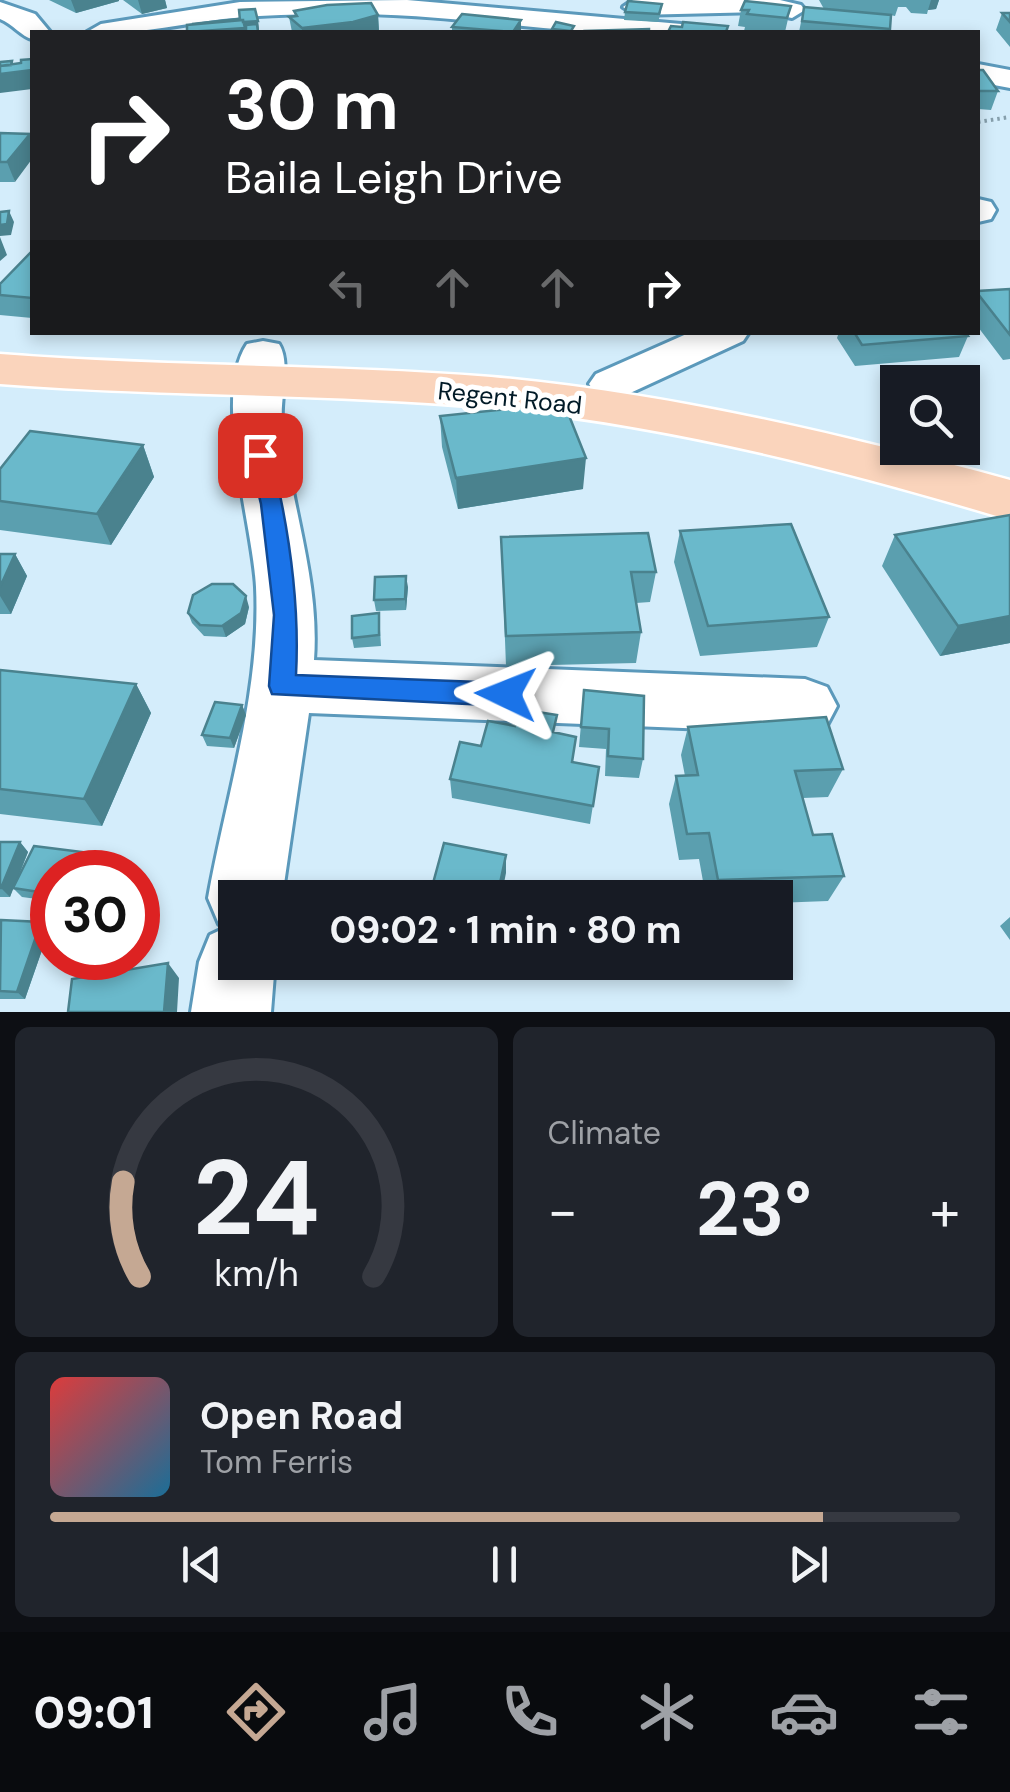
<!DOCTYPE html>
<html lang="en">
<head>
<meta charset="utf-8">
<style>
  body { margin:0; font-family:"DM Sans",sans-serif; background:#20242c; color:#f1f3f6; height:100vh; display:flex; flex-direction:column; font-size:38px; white-space:nowrap }
  * { box-sizing:border-box; margin:0 }
  p { font-size:32px; color:#9ea1a6 }
  .icon { flex:none; width:55px; height:55px; fill:none; stroke:currentColor; stroke-width:2; stroke-linecap:round; stroke-linejoin:round }
  .map { position:relative; height:1012px; overflow:hidden }
  .sheet { display:flex; flex-direction:column; gap:15px; padding:15px; background:#0d0f14; flex:1 }
  .sheet>* { flex:none }
  .top-card { position:absolute; left:30px; top:30px; width:950px; height:305px; border-radius:0px; box-shadow:0 5px 15px #0003; background:#202124; color:#fff; overflow:hidden }
  .fabs { position:absolute; left:880px; top:365px; display:grid; gap:20px }
  .fabs a { display:grid; place-items:center; width:100px; height:100px; border-radius:0px; background:#171b24; box-shadow:0 5px 15px #0003; font-size:50px }
  .speed { position:absolute; left:30px; top:850px; display:flex; gap:20px; font-size:50px; font-weight:700; text-align:center }
  .speed>* { display:grid; place-content:center; width:130px; height:130px; border-radius:50%; background:#171b24; box-shadow:0 5px 15px #0003; line-height:1 }
  .speed .limit { border:15px solid #d22; background:#fff; color:#111 }
  .pin { position:absolute; display:grid; place-items:center; width:85px; height:85px; color:#fff; margin:-42px; border-radius:20px; box-shadow:0 5px 15px #0006 }
  .me { position:absolute; width:110px; margin:-55px; rotate:272deg; stroke-linejoin:round; filter:drop-shadow(0 0 8px #0008) }
  .turn { display:flex; align-items:center; gap:35px; height:210px; padding:0 30px; font-size:45px }
  .turn .icon { width:130px; height:130px; stroke-width:2.5 }
  .turn b { display:block; font-size:70px; line-height:85px }
  .lanes { display:flex; align-items:center; height:95px; padding:0 30px; background:#0003; justify-content:center; gap:50px; direction:ltr }
  .lanes .off { opacity:.35 }
  .big { font-size:75px; font-weight:700; line-height:1.1 }
  .sheet .widget { flex:1; display:flex; flex-direction:column; justify-content:center; gap:15px; min-width:0; padding:0 35px; border-radius:15px; background:#20242c }
  .sheet .dial { align-items:center; gap:0 }
  .dial svg { height:260px; overflow:visible; fill:none; stroke:#363941; stroke-width:7; stroke-linecap:round; text-anchor:middle }
  .dial text { fill:#f1f3f6; stroke:none }
  .song { display:flex; align-items:center; gap:30px }
  .cover { width:120px; height:120px; border-radius:15px; background:linear-gradient(135deg,hsl(0 70% 55%),hsl(200 70% 35%)) }
  .played { height:10px; border-radius:5px; background:linear-gradient(90deg,#c5a893 85%,#363941 85%) }
  .keys { display:flex; justify-content:space-around; direction:ltr }
  .heat { display:flex; justify-content:space-between; align-items:center; font-size:55px; direction:ltr }
  .sheet .tiles { flex:1; display:grid; gap:15px; grid-template-columns:1fr 1fr }
  .widget:last-child { grid-column:span 2 }
  .trip { position:absolute; left:218px; top:880px; width:575px; height:100px; border-radius:0px; background:#171b24; box-shadow:0 5px 15px #0003; font-weight:700; line-height:100px; text-align:center }
  .tab-bar { display:flex; height:160px; justify-content:space-around; align-items:center; background:#090b0e; color:#9ea1a6 }
  .tab-bar .icon { width:70px; height:70px }
  .tab-bar .current { color:#c5a893 }
  .tab-bar b { font-size:45px; color:#f1f3f6 }
  .map>svg:first-child { display:block }
  .lines { fill:none; stroke-linecap:round; stroke-linejoin:round }
  .minor-casing { stroke:#5b99bb; stroke-width:6 }
  .major-casing { stroke:#fff; stroke-width:5 }
  .path { stroke:#869fac; stroke-width:4; stroke-dasharray:2.5 4; stroke-linecap:butt }
  .minor { fill:#fff; fill-rule:evenodd }
  .major { fill:#fad4bc; fill-rule:evenodd }
  .wall { fill:#5b9faf }
  .shaded-wall { fill:#4a828e }
  .building { fill:#6ab9cb; stroke:#4a828e; stroke-width:2.5 }
  .route { fill:#1a73e8; stroke:#114b97; stroke-width:2.5 }
  .labels { text-anchor:middle; dominant-baseline:central; stroke-width:10; stroke-linejoin:round; paint-order:stroke }
  .street-label { font-size:25px; fill:#011a27; stroke:#fff }
</style>
</head>
<body>
<div class="map">
<svg width="1010" height="1012" viewBox="0 0 1010 1012">
  <rect width="100%" height="100%" fill="#d4edfb"/>
  <g class="lines">
    <!-- minor casing -->
    <g class="minor-casing">
      <path id="minor" d="M407,0L681,24L695,32C584,40 472,15 360,14C315,14 269,14 223,19C177,25 134,35 87,32L101,24L240,2Z
        M780,0L801,5L805,10L792,18L761,12L636,15L623,7L633,0Z
        M0,2L35,14L50,32H32V39C22,37 13,24 0,19Z
        M978,64L1010,70V88L978,82Z
        M978,199L991,202L996,210L991,219L978,222Z
        M691,332H749L743,341L628,394L612,398L596,394L589,384L596,374Z
        M263,341L279,344C291,363 280,398 282,420C289,502 320,577 314,660L805,679L827,687L837,706L827,725L805,733L309,713L282,898H235V962H275L271,1012H191L199,962L210,935L227,927L219,924L208,898C226,796 261,692 256,587C253,526 212,396 247,344Z"/>
    </g>
    <!-- major casing -->
    <g class="major-casing">
      <path id="major" d="M0,354C164,367 328,364 491,377C668,393 840,434 1010,480V520C840,469 669,425 492,408C329,393 164,397 0,384Z"/>
    </g>
    <!-- path -->
    <path class="path" d="M978,122L1010,117"/>
    <!-- minor -->
    <use href="#minor" class="minor"/>
    <!-- major -->
    <use href="#major" class="major"/>
  </g>
  <!-- wall -->
  <path class="wall" d="M49,0H119V1L76,13Z
    M123,0H165L167,8L142,14Z
    M819,0H939L936,9L928,10L927,14L911,13L906,7H898L895,16L890,15L889,32H799L804,7L824,9Z
    M791,6L785,32L744,31L745,27L738,26L741,10Z
    M294,11L378,15L379,32H292L289,17L295,16Z
    M625,12H661L658,22L624,20Z
    M1002,13H1010V47L996,30Z
    M521,20V32H452V27Z
    M978,70L998,91L991,110L978,109Z
    M0,133L15,182H0Z
    M32,251V318L0,315V284Z
    M1010,289V359L1003,360L978,327V291Z
    M839,332H965L968,336L959,357L855,366L837,338Z
    M440,416L583,489L458,509L442,447Z
    M143,445L154,477L111,545L0,530V469Z
    M1010,515V643L940,656L882,566L895,535Z
    M680,531L829,617L817,647L700,656L674,562Z
    M501,537L656,572L650,602L636,603L641,632L636,663L506,666Z
    M0,554H15L27,576L11,614H0Z
    M408,587L406,610L376,611L374,600Z
    M249,607L245,624L226,637L204,636L192,623L188,613Z
    M379,613L381,646L354,648L352,638Z
    M0,670L136,684L151,713L102,826L0,814Z
    M584,690L643,759L639,778L605,776L606,749L579,747Z
    M242,705L246,715L234,748L207,746L202,735Z
    M688,727L843,769L828,797L803,798L813,835L844,876L828,901L775,903V898H706L699,859L679,860L669,804L676,776H685L681,755Z
    M555,733L573,762L599,767L590,824L452,798L450,779L481,746Z
    M0,842H20L28,852L14,888L82,852L89,861L52,872V901L22,897L13,888L10,897H0Z
    M1010,917V940L1000,926Z
    M41,922L49,930L25,999H0V923Z"/>
  <!-- shaded-wall -->
  <path class="shaded-wall" d="M71,0H119V1L76,13Z
    M138,0H165L167,8L142,14Z
    M931,0H939L936,9L928,10Z
    M378,15L379,32H302V28Z
    M521,20V32H513Z
    M258,21L259,30L245,31V32H197L241,23Z
    M12,61L16,70H32V89L0,93V73Z
    M30,134L32,142V159L15,182L7,162Z
    M9,211L14,222L11,235L0,236V225Z
    M0,237L7,255L0,261Z
    M143,445L154,477L111,545L97,514Z
    M586,458L583,489L458,509L456,478Z
    M15,554L27,576L11,614L0,596V587Z
    M406,576L408,587L406,610L405,599Z
    M246,596L249,607L245,624L226,637L222,626Z
    M1010,616V643L940,656L958,626Z
    M136,684L151,713L102,826L84,799Z
    M242,705L246,715L234,748L230,738Z
    M20,842L28,852L10,897L1,888Z
    M82,852L89,861L84,872H73Z
    M506,855V873L501,898L499,888Z
    M41,922L49,930L25,999L17,992Z
    M168,963L179,978L177,1012H164Z"/>
  <!-- building -->
  <path class="building" d="M628,1L662,4L659,14L625,12Z
    M745,1L791,6L787,18L747,14L749,10H741Z
    M371,3L378,15L353,22L302,28L289,17L297,16L294,11L327,5Z
    M804,7L891,15L890,29L802,21Z
    M255,9L258,21L243,22V20H240L239,10Z
    M1002,13H1010V22Z
    M462,14L521,20L513,32L452,27Z
    M238,19L239,20L192,24Z
    M243,20L245,28L187,32V25Z
    M556,22L574,26L571,31L552,29Z
    M683,22L728,26L726,32H668L671,26L682,27Z
    M257,24L258,32H246V25Z
    M649,29V32H587L586,31Z
    M32,59V70L0,74V66L21,63V60Z
    M12,61L11,65L0,66V62Z
    M978,70H983L998,91H978Z
    M0,133L30,134L7,162H0Z
    M9,211L7,224L0,225V212Z
    M32,251V298L0,295V284Z
    M1010,289V335L978,294V291Z
    M854,332H965L968,336L862,345Z
    M564,403L586,458L456,478L440,416Z
    M30,431L143,445L97,514L0,501V469Z
    M1010,515V616L958,626L895,535Z
    M791,524L829,617L708,626L680,531Z
    M648,533L656,572H631L641,632L506,636L501,537Z
    M0,554H15L0,587Z
    M406,576L405,599L374,600L375,577Z
    M212,584H233L246,596L241,613L222,626L200,625L188,613L193,595Z
    M379,613V635L352,638V616Z
    M0,670L136,684L84,799L0,789Z
    M584,690L644,696L643,759L608,756L609,729L581,727Z
    M215,702L242,705L230,738L202,735Z
    M519,709L557,715L553,732L576,737L572,762L599,767L593,806L450,779L460,742L481,746L488,721L515,726Z
    M826,717L843,769L795,771L813,835L832,834L844,876L718,880L709,833L687,834L676,776L698,775L688,727Z
    M0,842H20L1,888H0Z
    M444,843L506,855L499,888L546,898H429Z
    M34,846L82,852L73,872H52V894L13,888Z
    M1,920L41,922L17,992L0,991Z
    M168,963L164,1012H68L72,979Z"/>
  <!-- route -->
  <path class="route" d="M260,448L271,455C289,528 300,600 296,675L506,683L516,686L520,694L516,702L506,706L272,694L269,686L274,615L261,504L249,455Z"/>
  <g class="labels">
    <!-- street labels -->
    <g class="street-label">
      <text transform="translate(510 398) rotate(6)">Regent Road</text>
    </g>
  </g>
</svg>
<div class="fabs">
<a><svg class="icon" aria-label="search" viewBox="0 0 24 24"><circle cx="10" cy="10" r="6"/><path d="M15 15l6 6"/></svg></a>
</div>
<div class="speed"><div class="limit">30</div></div>
<div class="pin" style="left:260px;top:455px;background:#d93025"><svg class="icon" aria-label="arrive" viewBox="0 0 24 24"><path d="M6 21V4h12l-3 4 3 4H6"/></svg></div>
<svg class="me" style="left:506px;top:694px" viewBox="-20 -20 40 40"><path d="M0-17L14 15 0 8-14 15z" fill="#1a73e8" stroke="#fff" stroke-width="4"/></svg>
<div class="trip">09:02 · 1 min · 80 m</div>
<div class="top-card">
<div class="turn"><svg class="icon" aria-label="right" viewBox="0 0 24 24"><path d="M7 20v-9h11M14 6l5 5-5 5"/></svg><div><b>30 m</b>Baila Leigh Drive</div></div>
<div class="lanes"><svg class="icon off" aria-label="left" viewBox="0 0 24 24"><path d="M17 20v-9H6M10 6l-5 5 5 5"/></svg><svg class="icon off" aria-label="ahead" viewBox="0 0 24 24"><path d="M12 20V5M6 11l6-6 6 6"/></svg><svg class="icon off" aria-label="ahead" viewBox="0 0 24 24"><path d="M12 20V5M6 11l6-6 6 6"/></svg><svg class="icon" aria-label="right" viewBox="0 0 24 24"><path d="M7 20v-9h11M14 6l5 5-5 5"/></svg></div>
</div>
</div>
<section class="sheet">
<div class="tiles">
<div class="widget dial"><svg viewBox="0 0 100 80">
<path d="M14 69A42 42 0 1 1 86 69"/>
<path d="M14 69A42 42 0 0 1 9 40" stroke="#c5a893"/>
<text x="50" y="56" font-size="32" font-weight="700">24</text>
<text x="50" y="72" font-size="11">km/h</text>
</svg></div>
<div class="widget"><p>Climate</p>
<div class="heat"><a>−</a><b class="big">23°</b><a>+</a></div>
</div>
<div class="widget">
<div class="song"><i class="cover"></i><div><b>Open Road</b><p>Tom Ferris</p></div></div>
<div class="played"></div>
<div class="keys"><svg class="icon" aria-label="previous" viewBox="0 0 24 24"><path d="M18 5L8 12l10 7zM5 5v14"/></svg><svg class="icon" aria-label="pause" viewBox="0 0 24 24"><path d="M8 5v14M16 5v14"/></svg><svg class="icon" aria-label="next" viewBox="0 0 24 24"><path d="M6 5l10 7-10 7zM19 5v14"/></svg></div>
</div>
</div>
</section>
<nav class="tab-bar">
<b>09:01</b>
<svg class="icon current" aria-label="directions" viewBox="0 0 24 24"><path d="M12 3l9 9-9 9-9-9zM9 14v-3h6M13 9l2 2-2 2"/></svg>
<svg class="icon" aria-label="music" viewBox="0 0 24 24"><path d="M9 18V5l10-2v13"/><circle cx="6" cy="18" r="3"/><circle cx="16" cy="16" r="3"/></svg>
<svg class="icon" aria-label="phone" viewBox="0 0 24 24"><path d="M5 4h4l2 5-3 2q2 4 5 5l2-3 5 2v4C11 20 4 13 5 4z"/></svg>
<svg class="icon" aria-label="climate" viewBox="0 0 24 24"><path d="M12 3v18M4 7l16 10M4 17L20 7"/></svg>
<svg class="icon" aria-label="car" viewBox="0 0 24 24"><path d="M5 17H2v-5l4-1 3-4h7l3 4 3 1v5h-3M9 17h6M6 11h13"/><circle cx="7" cy="17" r="2"/><circle cx="17" cy="17" r="2"/></svg>
<svg class="icon" aria-label="filters" viewBox="0 0 24 24"><path d="M4 7h16M4 17h16"/><circle cx="9" cy="7" r="2"/><circle cx="15" cy="17" r="2"/></svg>
</nav>
</body>
</html>
